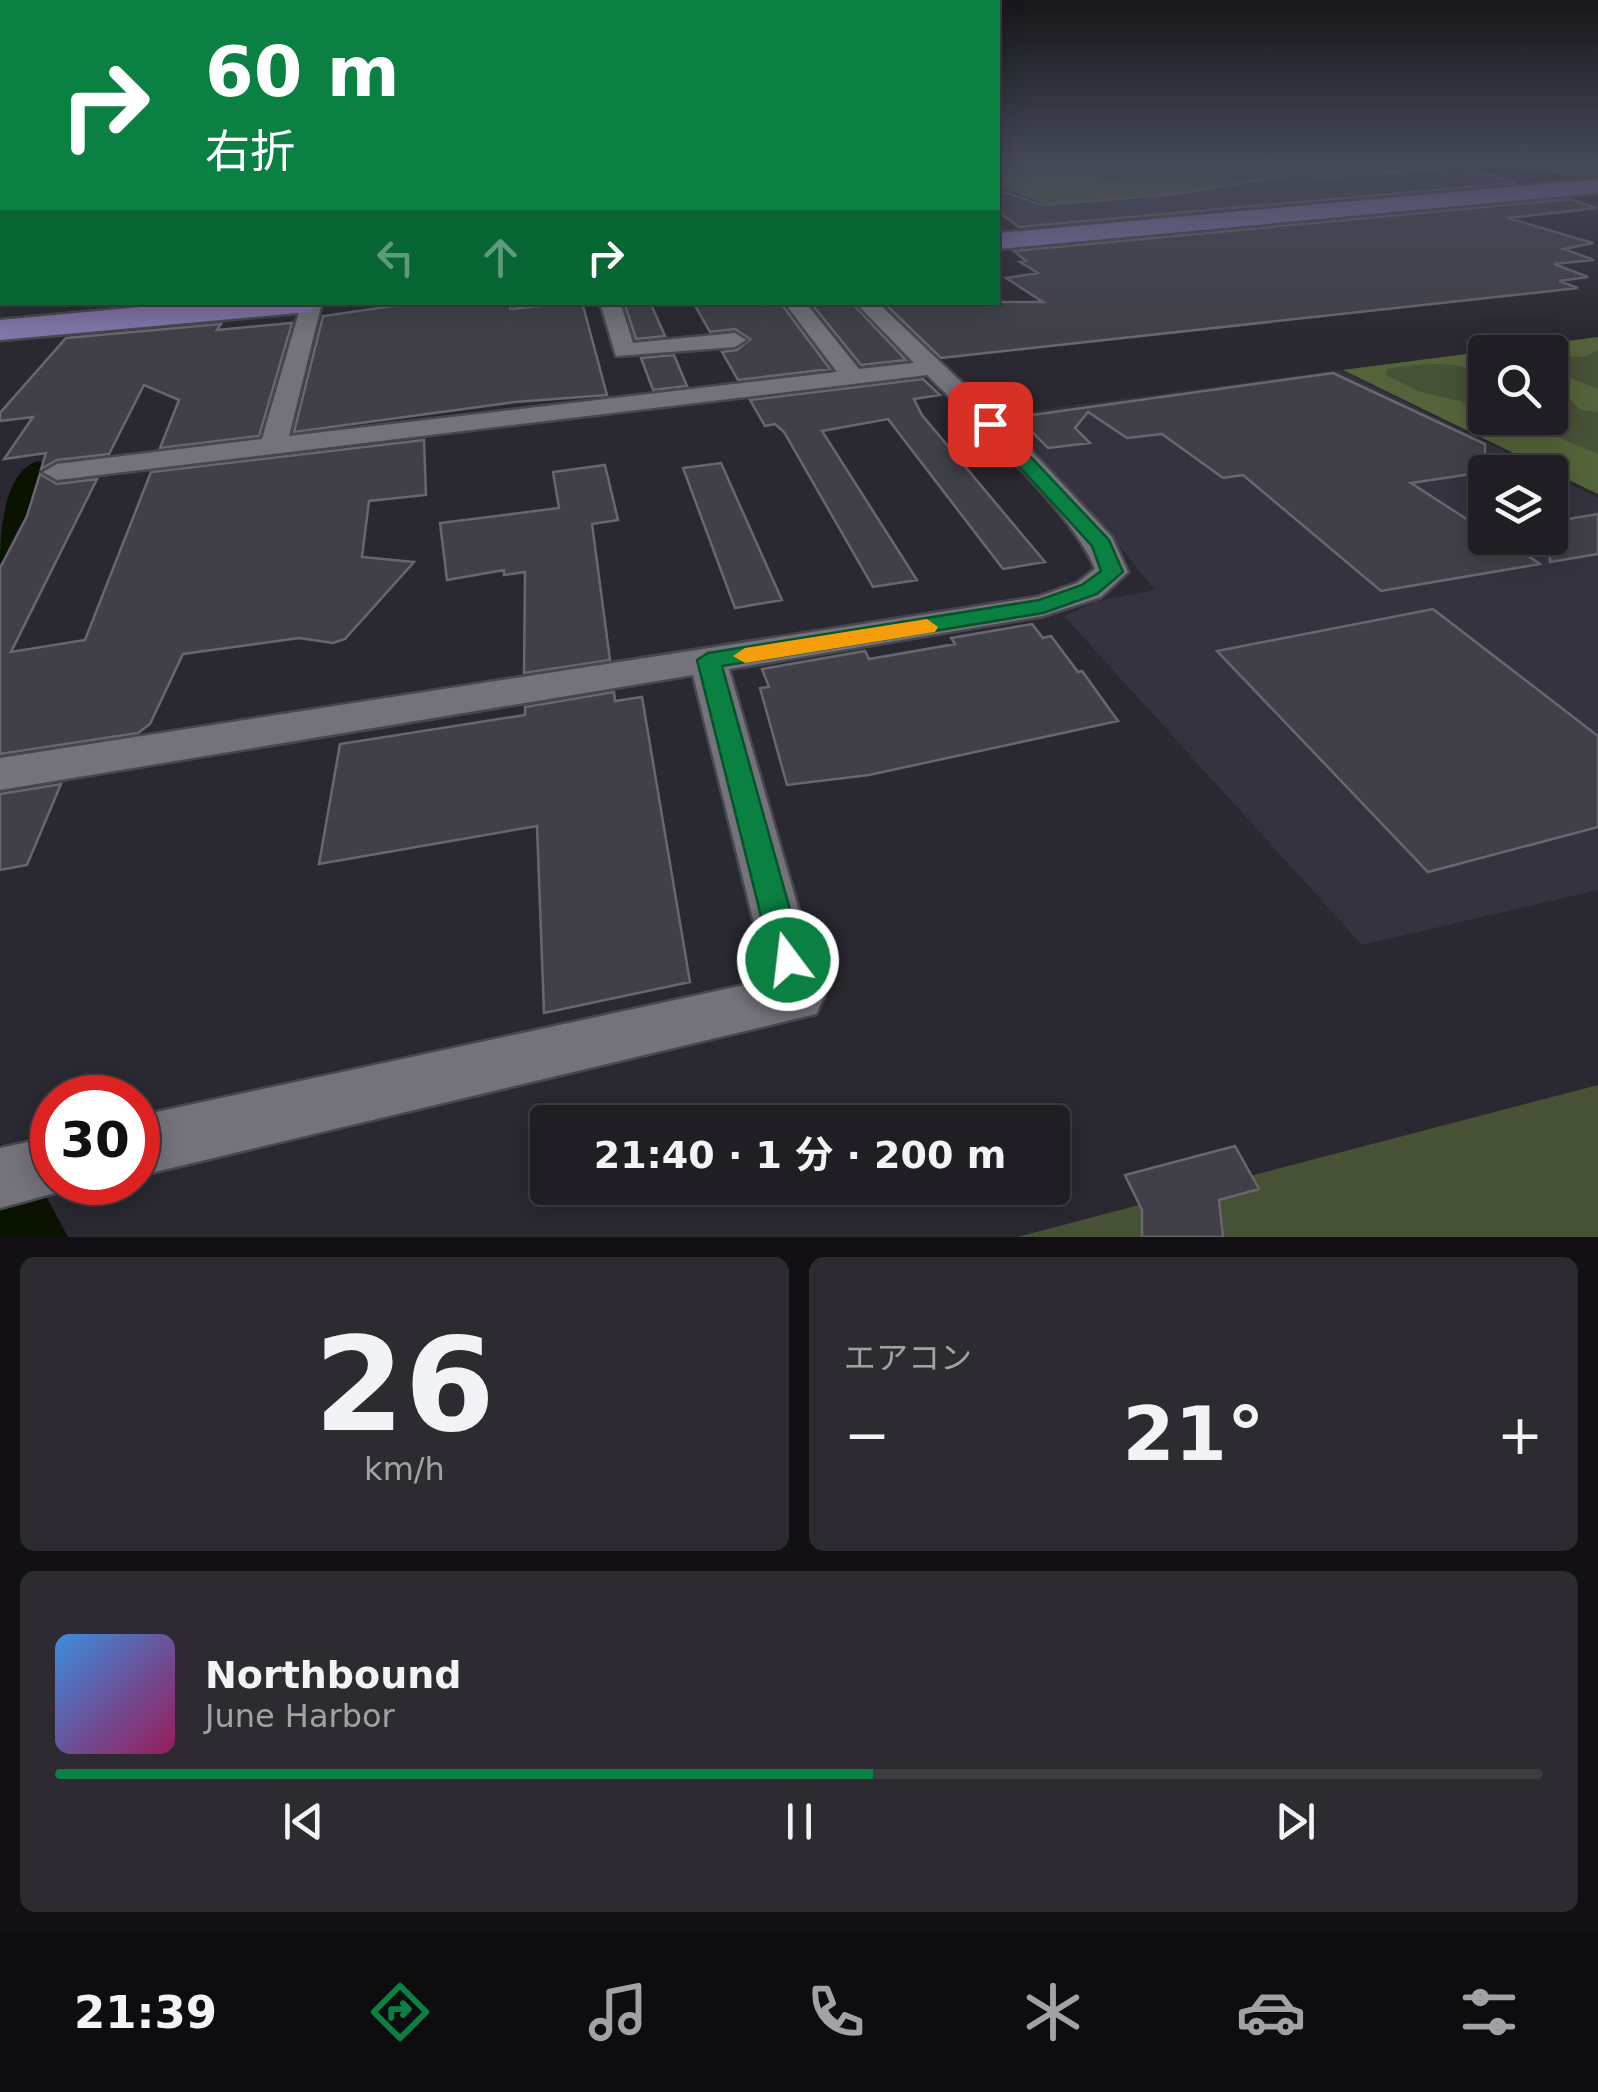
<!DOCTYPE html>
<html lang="ja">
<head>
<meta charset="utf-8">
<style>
  body { margin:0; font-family:"DejaVu Sans","Noto Sans JP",sans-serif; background:#2d2b31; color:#f1f3f6; height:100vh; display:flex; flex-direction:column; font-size:38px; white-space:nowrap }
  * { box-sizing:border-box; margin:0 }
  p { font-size:32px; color:#a2a2a6 }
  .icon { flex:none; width:55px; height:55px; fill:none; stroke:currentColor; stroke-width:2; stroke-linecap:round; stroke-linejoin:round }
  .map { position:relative; height:1237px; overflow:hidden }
  .details { display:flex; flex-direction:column; gap:20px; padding:20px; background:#121014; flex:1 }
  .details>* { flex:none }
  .guide { position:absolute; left:0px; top:0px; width:1000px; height:305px; box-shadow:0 5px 25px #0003,0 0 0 2px #3d3c41; background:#0b8043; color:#fff; overflow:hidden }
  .tools { position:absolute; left:1468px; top:335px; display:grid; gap:20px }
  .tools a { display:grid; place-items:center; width:100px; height:100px; border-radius:10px; background:#201e24; box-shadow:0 5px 25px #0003,0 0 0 2px #3d3c41; font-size:50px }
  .speed { position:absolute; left:30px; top:1075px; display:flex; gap:20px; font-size:50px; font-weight:700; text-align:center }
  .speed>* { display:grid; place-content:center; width:130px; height:130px; border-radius:50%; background:#201e24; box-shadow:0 5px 25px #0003,0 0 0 2px #3d3c41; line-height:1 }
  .speed .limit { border:15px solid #d22; background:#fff; color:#111 }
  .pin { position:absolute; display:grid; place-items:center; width:85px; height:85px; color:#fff; margin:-42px; border-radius:20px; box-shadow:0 5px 15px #0006 }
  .me { position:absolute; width:110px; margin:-55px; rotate:345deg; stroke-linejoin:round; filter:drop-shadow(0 0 8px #0008) }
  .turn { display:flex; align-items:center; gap:35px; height:210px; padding:0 40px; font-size:45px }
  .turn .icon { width:130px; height:130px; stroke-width:2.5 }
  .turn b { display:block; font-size:70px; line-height:85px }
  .lanes { display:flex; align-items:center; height:95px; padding:0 40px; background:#0003; justify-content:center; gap:50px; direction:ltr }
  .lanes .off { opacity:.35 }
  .big { font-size:75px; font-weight:700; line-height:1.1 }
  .details .card { flex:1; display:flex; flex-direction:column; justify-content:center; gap:15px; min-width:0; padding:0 35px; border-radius:15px; background:#2d2b31 }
  .details .dial { align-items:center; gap:0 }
  .dial b { font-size:130px; line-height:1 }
  .song { display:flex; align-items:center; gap:30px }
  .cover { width:120px; height:120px; border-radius:15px; background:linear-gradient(135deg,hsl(210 70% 55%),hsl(330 70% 35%)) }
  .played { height:10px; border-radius:5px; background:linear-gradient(90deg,#0b8043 55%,#3d3c41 55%) }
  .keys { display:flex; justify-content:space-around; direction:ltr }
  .heat { display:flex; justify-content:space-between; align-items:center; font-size:55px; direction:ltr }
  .details .tiles { flex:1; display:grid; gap:20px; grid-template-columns:1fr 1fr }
  .card:last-child { grid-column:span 2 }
  .trip { position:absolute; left:530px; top:1105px; width:540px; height:100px; border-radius:10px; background:#201e24; box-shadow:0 5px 25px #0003,0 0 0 2px #3d3c41; font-weight:700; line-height:100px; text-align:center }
  .tab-bar { display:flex; height:160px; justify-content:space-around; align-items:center; background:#0d0c0e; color:#a2a2a6 }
  .tab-bar .icon { width:70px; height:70px }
  .tab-bar .selected { color:#0b8043 }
  .tab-bar b { font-size:45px; color:#f1f3f6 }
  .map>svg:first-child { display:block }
  .built { fill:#34333f }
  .green { fill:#475136; fill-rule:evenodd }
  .forest { fill:#54643a }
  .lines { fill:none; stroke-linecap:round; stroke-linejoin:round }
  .canal { fill:#0a1300; fill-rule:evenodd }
  .building { fill:#414048; stroke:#68666f; stroke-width:2.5 }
  .minor-casing { stroke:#48474d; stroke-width:5 }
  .tertiary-casing { stroke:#48474d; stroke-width:50 }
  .primary-casing { stroke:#48474d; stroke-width:5 }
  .minor { fill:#74737b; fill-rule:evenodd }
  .tertiary { stroke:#74737b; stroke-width:45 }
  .primary { fill:#8275a9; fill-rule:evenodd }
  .route { fill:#0b8043; stroke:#07532c; stroke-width:2.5 }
  .slow { fill:#f59e0b }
</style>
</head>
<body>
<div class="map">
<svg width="1598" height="1237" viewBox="0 0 1598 1237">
  <rect width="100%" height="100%" fill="#2a2830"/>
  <!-- built -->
  <path class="built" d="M1340,370L1547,472H1485V538H1550V474L1598,498V890L1362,945L1064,616L1097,601L1155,590L1113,538L994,416Z"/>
  <!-- green -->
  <path class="green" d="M998,162H1598V181L1508,166L1049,205L998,187Z
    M1598,338V494L1343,370ZM1485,352H1550V418H1485Z
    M1598,1085V1237H1017Z"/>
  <!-- forest -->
  <path class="forest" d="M998,162L1086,171L1108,181L1131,183L1218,184L1257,179L1263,174L1234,162H1550L1598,169V181L1508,166L1049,205L998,187Z
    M1598,337V350L1583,357L1485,352V375C1452,359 1422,364 1387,369L1386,375L1421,392L1460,401L1485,418L1526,424L1598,454V494L1343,370Z
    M1550,370L1598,389V412L1580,410L1571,400L1550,392Z"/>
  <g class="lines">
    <!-- canal -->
    <path class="canal" d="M39,461L55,471L18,556L13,564L0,567C0,537 2,470 39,461Z
      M0,1144L24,1155L68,1237H0Z"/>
  </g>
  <!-- building -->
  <path class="building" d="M1463,167L1516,183L1019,227L998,212V190L1042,205L1178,194L1302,173L1320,178Z
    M1570,199L1597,208L1508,218L1593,243L1564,249L1594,260L1554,264L1588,277L1559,281L1578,288L941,358L883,302H1043L1006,278L1038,273L1020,262L1026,261L1014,251Z
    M421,302H510V309L582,302L607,395L515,402L294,432L323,316Z
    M624,302H650L665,336L636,339Z
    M693,302H780L830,369L738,380L722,352L737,350L750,339L735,329L710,332Z
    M810,302H851L906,360L861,365Z
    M292,323L259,436L160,448L179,400L144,385L109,454L57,460L41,469L46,453L4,459L33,417L0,421V413L66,338L221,324L217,330Z
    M674,355L687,386L653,390L641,358Z
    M1333,373L1485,444V472L1411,483L1485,531V538H1502L1540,564L1381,591L1243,475L1223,478L1162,434L1127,438L1088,412L1075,428L1090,443L1048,448L1018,417Z
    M923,379L940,395L914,399L922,415L1045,562L1003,569L888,419L822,431L917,580L873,587L784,432L775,424L765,426L750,400Z
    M424,440L426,495L369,501L362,557L414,562L345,639L333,643L299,638L183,654L150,724L138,733L0,754V568L27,516L40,474L57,484L97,479L11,652L85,640L151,472Z
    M721,463L782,600L735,608L683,468Z
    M605,465L618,520L592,524L610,660L524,673L525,572L504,575V570L447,580L440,523L559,508L553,472Z
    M1598,514V554L1550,562V522Z
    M1433,609L1598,736V827L1428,872L1217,651Z
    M1032,624L1043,638L1051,636L1078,672L1082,671L1118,721L869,775L787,785L760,688L769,687L762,669L865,651L869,659L955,644L951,638Z
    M614,692L615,701L642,697L690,982L544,1013L537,826L319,864L340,744L525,715V707Z
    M61,784L27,865L0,870V794Z
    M1235,1146L1259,1189L1219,1200L1223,1237H1142V1210L1125,1175Z"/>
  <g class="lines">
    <!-- minor casing -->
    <g class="minor-casing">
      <path id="minor" d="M0,205H2V215H0Z
        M0,271H2V283H0Z
        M302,302H322L289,436L837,372L784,302H805L859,369L914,363L855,302H877L1014,432L1112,537L1128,572L1101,597L1043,616L729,669L824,997L816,1014L138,1176V1116L768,980L693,675L0,790V758L1037,597L1077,583L1095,569C1073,512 973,421 927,375L57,480L43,472L57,464L262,439Z
        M600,302H620L633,343L735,333L746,340L735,347L616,356Z
        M52,1137V1182H76L73,1188L0,1208V1148Z"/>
    </g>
    <!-- tertiary casing -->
    <g class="tertiary-casing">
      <path id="tertiary" d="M0,167L2,164"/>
    </g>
    <!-- primary casing -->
    <g class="primary-casing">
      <path id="primary" d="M1598,179V193L998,249V233Z
        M194,302H325L309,312L0,340V320Z"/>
    </g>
    <!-- minor -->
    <use href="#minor" class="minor"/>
    <!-- tertiary -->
    <use href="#tertiary" class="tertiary"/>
    <!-- primary -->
    <use href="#primary" class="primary"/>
  </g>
  <!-- sky -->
  <linearGradient id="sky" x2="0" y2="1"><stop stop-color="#17161a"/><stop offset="0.48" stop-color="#444859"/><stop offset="1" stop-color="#444859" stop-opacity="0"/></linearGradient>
  <rect width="1598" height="335" fill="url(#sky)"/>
  <!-- route -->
  <path class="route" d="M984,420H996L1109,540L1123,572L1097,594L1043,613L722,666L804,960L800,970L788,974L776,970L772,960L697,660L708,653L1039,600L1082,585L1101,571L1092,546L984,428Z"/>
  <!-- slow -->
  <path class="slow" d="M927,619L938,627L935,632L745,663L733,656L745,648Z"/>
</svg>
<div class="tools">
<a><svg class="icon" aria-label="search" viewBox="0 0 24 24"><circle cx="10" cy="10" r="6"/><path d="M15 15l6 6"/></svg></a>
<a><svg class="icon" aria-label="layers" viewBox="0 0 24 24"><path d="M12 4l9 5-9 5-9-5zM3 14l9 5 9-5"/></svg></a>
</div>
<div class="speed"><div class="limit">30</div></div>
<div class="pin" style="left:990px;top:424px;background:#d93025"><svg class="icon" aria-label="arrive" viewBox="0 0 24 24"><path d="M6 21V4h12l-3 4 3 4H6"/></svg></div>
<svg class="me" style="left:788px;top:960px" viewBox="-20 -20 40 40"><circle r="17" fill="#0b8043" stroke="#fff" stroke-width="3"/><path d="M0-11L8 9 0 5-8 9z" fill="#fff"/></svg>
<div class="trip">21:40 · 1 分 · 200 m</div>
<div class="guide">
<div class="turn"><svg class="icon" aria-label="right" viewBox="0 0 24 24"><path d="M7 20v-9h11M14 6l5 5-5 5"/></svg><div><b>60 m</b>右折</div></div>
<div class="lanes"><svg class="icon off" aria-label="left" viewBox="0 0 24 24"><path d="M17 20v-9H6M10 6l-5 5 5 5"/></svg><svg class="icon off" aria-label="ahead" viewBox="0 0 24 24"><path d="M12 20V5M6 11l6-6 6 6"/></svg><svg class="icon" aria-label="right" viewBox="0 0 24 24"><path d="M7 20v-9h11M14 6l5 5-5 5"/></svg></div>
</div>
</div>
<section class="details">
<div class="tiles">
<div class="card dial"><b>26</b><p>km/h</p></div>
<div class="card"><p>エアコン</p>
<div class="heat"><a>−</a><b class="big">21°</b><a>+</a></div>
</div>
<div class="card">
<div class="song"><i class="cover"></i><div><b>Northbound</b><p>June Harbor</p></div></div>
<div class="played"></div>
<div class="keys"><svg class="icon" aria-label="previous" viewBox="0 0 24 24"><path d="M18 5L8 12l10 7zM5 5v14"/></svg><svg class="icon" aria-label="pause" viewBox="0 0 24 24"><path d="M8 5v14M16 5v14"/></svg><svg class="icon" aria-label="next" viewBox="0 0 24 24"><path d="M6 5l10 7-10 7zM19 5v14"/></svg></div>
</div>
</div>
</section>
<nav class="tab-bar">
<b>21:39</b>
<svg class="icon selected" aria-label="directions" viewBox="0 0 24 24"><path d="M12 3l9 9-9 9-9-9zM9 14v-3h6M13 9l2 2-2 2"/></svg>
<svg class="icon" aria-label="music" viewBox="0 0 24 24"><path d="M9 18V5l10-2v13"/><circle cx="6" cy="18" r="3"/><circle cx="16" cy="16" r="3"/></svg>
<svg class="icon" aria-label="phone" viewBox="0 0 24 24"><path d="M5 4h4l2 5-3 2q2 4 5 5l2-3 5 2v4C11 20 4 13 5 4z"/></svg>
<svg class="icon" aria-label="climate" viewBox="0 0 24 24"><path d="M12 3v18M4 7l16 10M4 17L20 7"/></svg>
<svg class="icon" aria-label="car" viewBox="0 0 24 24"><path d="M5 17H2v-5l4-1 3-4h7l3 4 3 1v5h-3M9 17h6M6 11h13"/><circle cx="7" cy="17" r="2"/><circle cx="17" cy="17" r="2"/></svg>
<svg class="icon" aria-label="filters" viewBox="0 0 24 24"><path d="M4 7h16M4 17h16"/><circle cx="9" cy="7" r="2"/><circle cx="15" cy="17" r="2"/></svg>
</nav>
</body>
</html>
